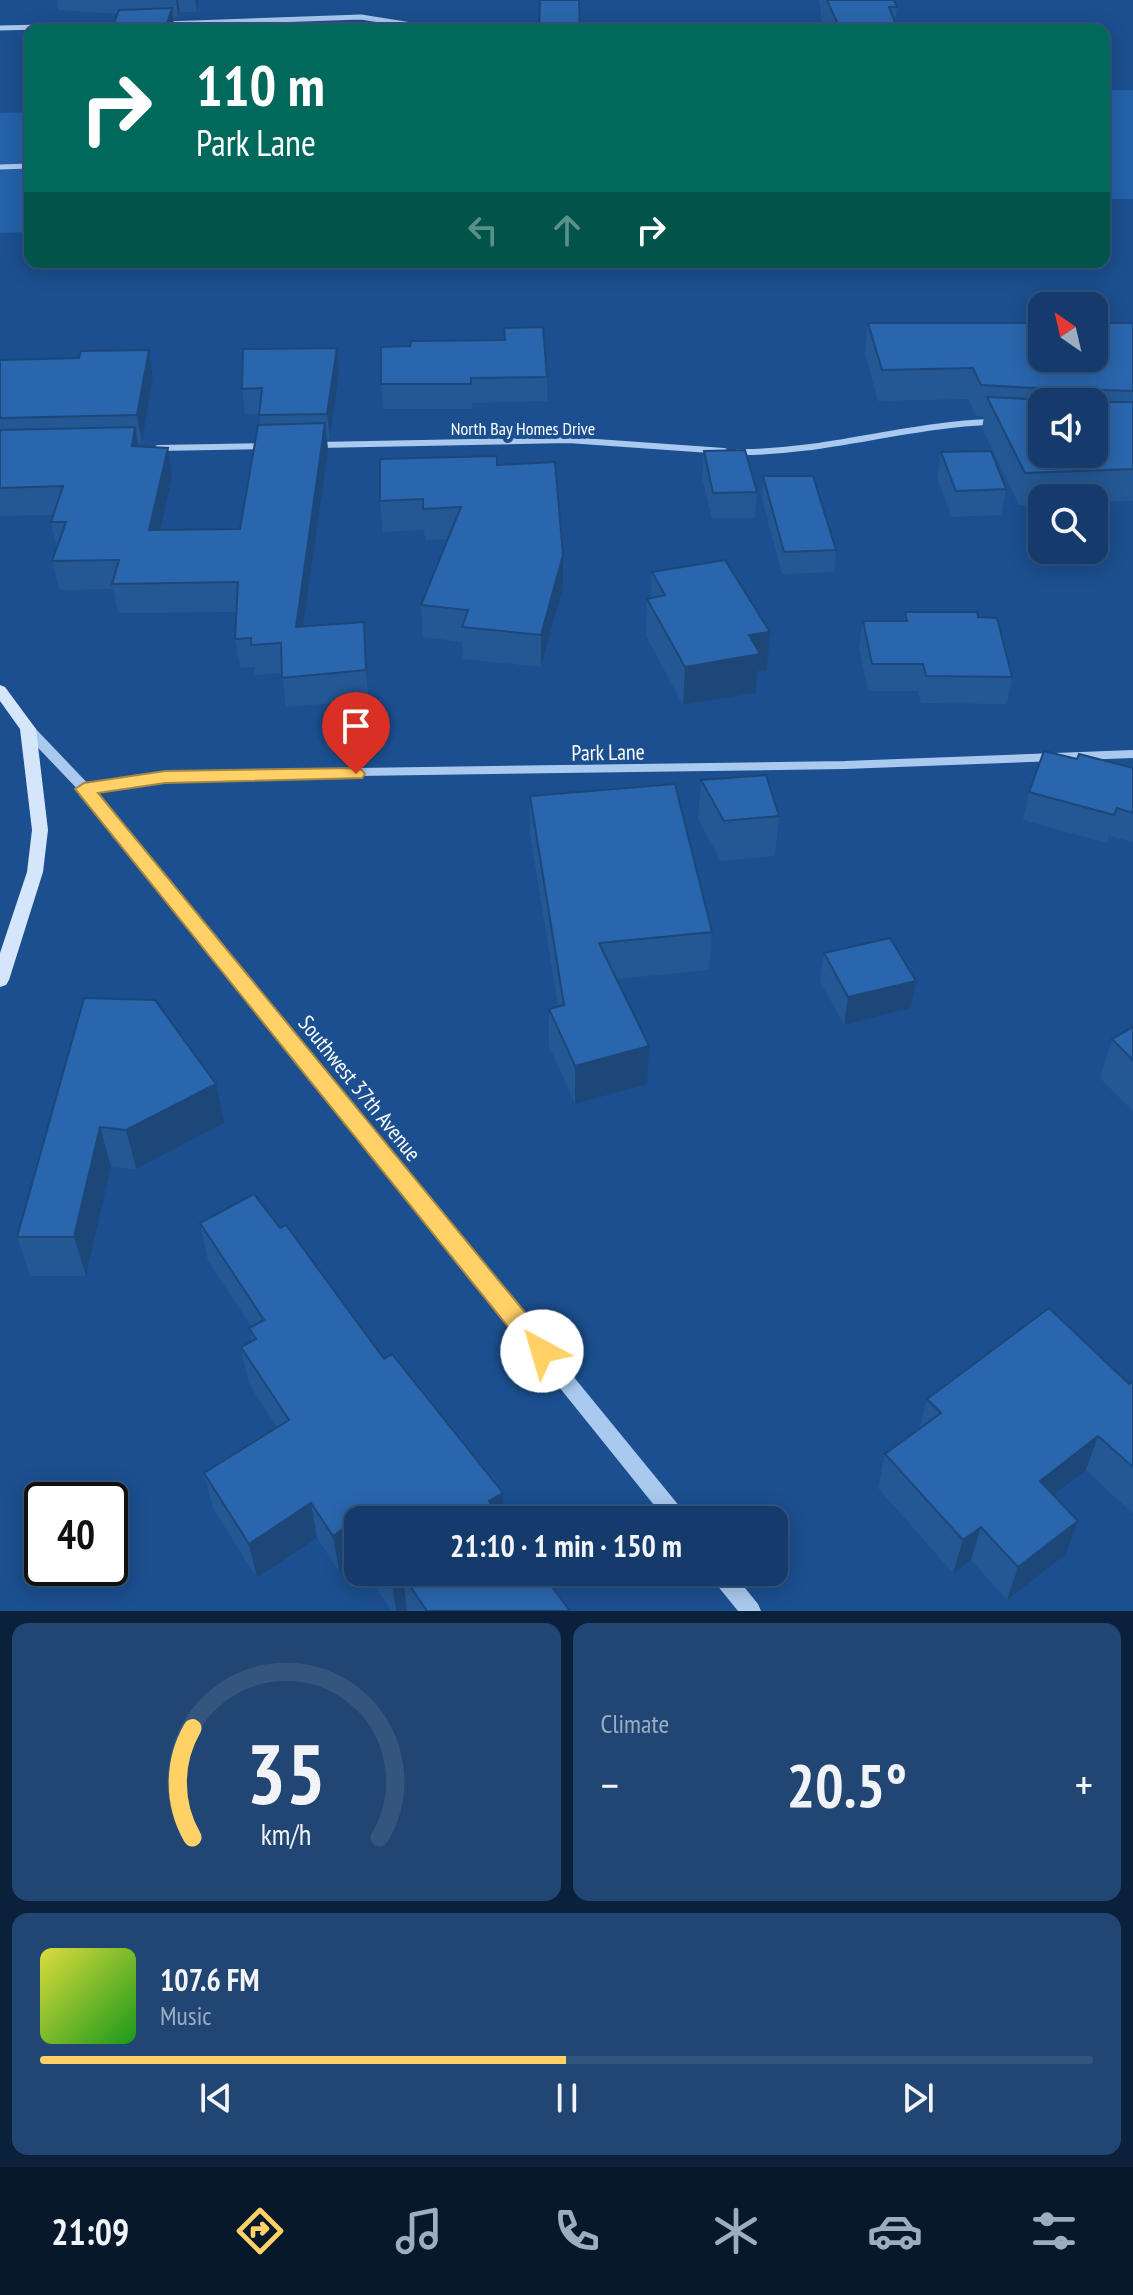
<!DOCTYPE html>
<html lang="en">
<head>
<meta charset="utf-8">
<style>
  body { margin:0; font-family:"PT Sans Narrow",sans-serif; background:#214673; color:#f1f3f6; height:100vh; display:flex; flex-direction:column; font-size:30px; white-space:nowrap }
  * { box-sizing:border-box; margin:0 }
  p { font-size:26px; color:#9dadc1 }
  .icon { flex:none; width:44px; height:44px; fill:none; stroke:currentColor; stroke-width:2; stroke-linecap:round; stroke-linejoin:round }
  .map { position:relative; height:1611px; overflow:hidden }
  .sheet { display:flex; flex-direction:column; gap:12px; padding:12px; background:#0b203b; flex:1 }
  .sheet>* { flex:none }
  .guide { position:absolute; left:24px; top:24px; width:1086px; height:244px; border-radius:16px; box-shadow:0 4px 20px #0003,0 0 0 2px #33557e; background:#00695c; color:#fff; overflow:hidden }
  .needle { width:52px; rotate:326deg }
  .fabs { position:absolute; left:1028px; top:292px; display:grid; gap:16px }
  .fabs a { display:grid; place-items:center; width:80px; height:80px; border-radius:16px; background:#143b6b; box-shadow:0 4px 20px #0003,0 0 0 2px #33557e; font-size:40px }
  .speed { position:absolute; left:24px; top:1482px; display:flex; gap:16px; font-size:40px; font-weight:700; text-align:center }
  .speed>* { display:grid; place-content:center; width:104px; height:104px; border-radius:50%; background:#143b6b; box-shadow:0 4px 20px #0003,0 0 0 2px #33557e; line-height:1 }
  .speed .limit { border:4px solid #111; border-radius:12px; background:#fff; color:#111 }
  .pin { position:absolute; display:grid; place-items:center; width:68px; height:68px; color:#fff; margin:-82px -34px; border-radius:50% 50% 50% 0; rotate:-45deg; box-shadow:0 0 8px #0007 }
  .pin .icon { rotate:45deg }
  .me { position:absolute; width:88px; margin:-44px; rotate:321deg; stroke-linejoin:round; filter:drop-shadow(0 0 6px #0008) }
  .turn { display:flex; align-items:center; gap:28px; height:168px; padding:0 40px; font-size:36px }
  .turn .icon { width:104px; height:104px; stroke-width:2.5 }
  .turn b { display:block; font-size:56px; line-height:68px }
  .lanes { display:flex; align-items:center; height:76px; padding:0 40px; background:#0003; justify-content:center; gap:40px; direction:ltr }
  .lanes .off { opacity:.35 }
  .big { font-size:60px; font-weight:800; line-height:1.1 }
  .sheet .widget { flex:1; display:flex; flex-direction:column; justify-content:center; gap:12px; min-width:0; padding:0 28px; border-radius:16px; background:#214673 }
  .sheet .dial { align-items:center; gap:0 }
  .dial svg { height:208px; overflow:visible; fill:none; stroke:#33557e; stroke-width:7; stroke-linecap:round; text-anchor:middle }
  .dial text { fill:#f1f3f6; stroke:none }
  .song { display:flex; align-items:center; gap:24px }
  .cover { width:96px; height:96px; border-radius:12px; background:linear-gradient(135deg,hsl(60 70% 55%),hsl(120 70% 35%)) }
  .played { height:8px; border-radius:4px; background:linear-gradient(90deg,#ffd166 50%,#33557e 50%) }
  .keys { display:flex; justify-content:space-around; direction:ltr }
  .heat { display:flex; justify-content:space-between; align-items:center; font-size:44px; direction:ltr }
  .sheet .tiles { flex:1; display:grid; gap:12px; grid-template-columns:1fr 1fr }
  .widget:last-child { grid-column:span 2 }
  .trip { position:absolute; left:344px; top:1506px; width:444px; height:80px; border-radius:16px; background:#143b6b; box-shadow:0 4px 20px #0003,0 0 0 2px #33557e; font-weight:800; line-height:80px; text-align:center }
  .tabs { display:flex; height:128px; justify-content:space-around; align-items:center; background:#08182b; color:#9dadc1 }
  .tabs .icon { width:56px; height:56px }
  .tabs .on { color:#ffd166 }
  .tabs b { font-size:36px; color:#f1f3f6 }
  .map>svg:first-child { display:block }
  .green { fill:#2461a8 }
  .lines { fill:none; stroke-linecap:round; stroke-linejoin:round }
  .minor-far2 { stroke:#a9c9ee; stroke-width:5 }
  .minor-far1 { stroke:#a9c9ee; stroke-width:6 }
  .minor { stroke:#a9c9ee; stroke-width:8 }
  .tertiary { fill:#a9c9ee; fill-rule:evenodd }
  .secondary { fill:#d6e6fa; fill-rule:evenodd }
  .wall { fill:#245895 }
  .shaded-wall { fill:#1d4779 }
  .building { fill:#2a66ad; stroke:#1d4779; stroke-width:2; fill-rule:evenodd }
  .route { fill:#ffd166; stroke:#a68842; stroke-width:2 }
  .labels { text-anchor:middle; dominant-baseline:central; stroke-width:8; stroke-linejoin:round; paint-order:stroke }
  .far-street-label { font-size:18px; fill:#fff; stroke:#1b4f8f }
  .street-label { font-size:22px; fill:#fff; stroke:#1b4f8f }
</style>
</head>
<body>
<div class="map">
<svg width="1133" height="1611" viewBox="0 0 1133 1611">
  <rect width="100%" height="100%" fill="#1b4f8f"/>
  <!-- green -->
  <path class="green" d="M1104,90H1133V199H1104Z
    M30,112V232L0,233V113Z"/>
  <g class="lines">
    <!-- minor-far2 -->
    <path class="minor-far2" d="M165,24L361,17L443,30
      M0,28L123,25
      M0,167L30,166"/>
    <!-- minor-far1 -->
    <path class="minor-far1" d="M318,445L568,440L724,451
      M158,448L265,446
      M738,452C825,453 907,424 993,422"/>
    <!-- minor -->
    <path class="minor" d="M84,789L165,777L220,774L845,765L1133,754"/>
    <!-- tertiary -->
    <path class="tertiary" d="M28,725L33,726L94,790L685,1513L688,1520H666L84,796L23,732L21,729L23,726Z
      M709,1572H732L758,1604L761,1611H738L712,1579Z"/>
    <!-- secondary -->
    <path class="secondary" d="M0,685L5,687L36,729L48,830L43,872L9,980L6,985L0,987V953L27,872L32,830L20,729L0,701Z"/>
  </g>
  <!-- wall -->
  <path class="wall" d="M57,0H199L197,12H180L178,17H173L174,30H111L117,14L58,10Z
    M818,0H894L897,7L895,22L898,30H826L821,18V8Z
    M868,323H1133V501L1094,502V498H1042V505H1019L982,428L984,417L976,416L968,399L878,401L865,354Z
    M381,347L547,377V401L472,403V409H383L381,384Z
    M337,348L339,373L330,439H327L328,451L303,626L366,652L369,700L286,707L282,673L255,675L254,667L240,668L235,639L237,612L118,613L113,589L59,590L52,561L57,548L51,522L54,515L0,516V360L79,358L149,350L153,377L142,443H138L139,446L172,476L160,530L240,529L260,425V414H245L242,389Z
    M704,451L757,492L755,518H712L702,477Z
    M941,452L1006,489L1001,515L952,517L937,478Z
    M498,465L563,587L541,667L463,659L462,642L423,637L421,605L448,539L425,540L424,530L383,532L380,501Z
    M763,476L836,550L834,572L782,574L762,498Z
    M652,572L770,632L767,670L758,671L756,693L683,705L646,636L647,599L651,598Z
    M905,612L978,617L1012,677L1007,704L921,703L918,691H868L859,648L863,621H904Z
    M1077,759L1133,768V842L1109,836L1107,843L1023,820L1029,792Z
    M701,780L779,816L775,856L721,861L698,819Z
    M530,796L712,932L709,970L617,979L647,1084L575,1104L549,1046V1009L558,1006L530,834Z
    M824,953L916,981L911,1008L844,1025L820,981Z
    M84,998L224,1123L136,1169L111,1167L86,1276H30L17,1237Z
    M1133,1027V1111L1100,1078L1112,1039Z
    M200,1223L280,1228L384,1359L503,1493L504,1520H358V1562L356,1559L339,1571L317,1538L257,1578L213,1508L204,1473L277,1427L249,1384L241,1347L252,1342L249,1328L251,1326L208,1261Z
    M1133,1381V1514L1086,1470L1054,1495L1078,1521L1066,1554L1007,1600L971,1560L953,1573L878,1488L885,1454L919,1429L927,1399L1129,1384Z
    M365,1572H541L570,1611H392Z"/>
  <!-- shaded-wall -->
  <path class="shaded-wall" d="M176,0H178L180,12L178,17Z
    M195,0H199L197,12Z
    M172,8L174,30H165Z
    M337,348L339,373L330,439L327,414Z
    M149,350L153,377L142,443L137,415Z
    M325,423L328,451L299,656L296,627Z
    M135,427L140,455L132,446Z
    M168,448L172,476L154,559L149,530Z
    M563,555V587L541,667V635Z
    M364,622L366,652L369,700L366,670Z
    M770,632L767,670L758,671L756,693L683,705L685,667L749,635Z
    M916,981L911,1008L844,1025L848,997Z
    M649,1046L647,1084L575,1104V1066Z
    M216,1084L224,1123L136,1169L126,1130Z
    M100,1127L111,1167L86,1276L74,1237Z
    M1098,1436L1086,1470L1029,1514L1040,1481Z
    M503,1493L504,1520L489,1501Z
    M311,1503L317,1538L257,1578L249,1544Z
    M1078,1521L1066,1554L1007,1600L1018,1567Z
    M350,1524L356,1559L339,1571L333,1536Z
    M981,1527L971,1560L953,1573L963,1540Z
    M403,1576L407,1611H396L392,1584Z"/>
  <!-- building -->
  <path class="building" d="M540,0H579L580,30H539Z
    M827,0H894L897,7H889L898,30H817L840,29Z
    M172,8L165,30H111L119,10Z
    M868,323H1042V358H1094V323H1133V391L1101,390L1095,397L1101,402H1133V469L1025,473L987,397L1049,400L1054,396L1052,389L981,385L973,368L882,370ZM1042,402H1094V454H1042Z
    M543,327L547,377L471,378V384H381V347L410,346L411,341L505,340L504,328Z
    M337,348L327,414L259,415L262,388L242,389L243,349Z
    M149,350L137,415L0,418V360L79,358L81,351Z
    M325,423L296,627L364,622L366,670L282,678L281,643L251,645V638L235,639L238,582L112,584L119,560L52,561L66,522H51L63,486L0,488V430L135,427L132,446L168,448L149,530L240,529L258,425Z
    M745,450L757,492L713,493L704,451Z
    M991,451L1006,489L956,491L941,452Z
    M497,456V465L555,462L563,555L541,635L462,627L468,610L421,605L461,507L423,509V499L380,501V459Z
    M763,476H813L836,550L784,552Z
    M725,560L770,632L749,635L760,654L685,667L647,599L665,595L652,572Z
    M905,612H977L978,617L997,618L1012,677L926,676L923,664H872L863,621H907Z
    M1044,751L1077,759L1079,754L1133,768V813L1117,808L1114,815L1029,792Z
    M766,775L779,816L724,821L701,780Z
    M675,784L712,932L599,943L649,1046L575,1066L549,1009L564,1005L530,796Z
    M890,938L916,981L848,997L824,953Z
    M84,998L155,1000L216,1084L126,1130L100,1127L74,1237H17Z
    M1133,1027V1060L1112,1039Z
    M254,1194L280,1228L286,1225L384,1359L392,1354L503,1493L489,1501L503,1520H358V1536L350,1524L333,1536L311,1503L249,1544L204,1473L289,1420L241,1347L256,1339L249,1328L264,1320L200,1223Z
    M1049,1308L1129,1384L1133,1381V1467L1098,1436L1040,1481L1078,1521L1018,1567L981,1527L963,1540L885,1454L941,1413L927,1399Z
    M384,1572H541L570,1611H427L403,1576L392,1584Z"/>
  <!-- route -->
  <path class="route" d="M356,768L362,770L365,774L362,778L165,783L98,793L551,1344L554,1351L551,1359L542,1362L534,1359L75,789L84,783L165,771Z"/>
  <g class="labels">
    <!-- far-street labels -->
    <g class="far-street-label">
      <text x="523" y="428">North Bay Homes Drive</text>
    </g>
    <!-- street labels -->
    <g class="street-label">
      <text transform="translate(608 752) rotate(-1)">Park Lane</text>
      <text transform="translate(360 1088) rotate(51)">Southwest 37th Avenue</text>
    </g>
  </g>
</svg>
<div class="fabs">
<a><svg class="needle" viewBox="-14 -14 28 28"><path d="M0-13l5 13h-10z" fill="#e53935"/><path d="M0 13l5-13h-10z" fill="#9dadc1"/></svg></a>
<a><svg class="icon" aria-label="sound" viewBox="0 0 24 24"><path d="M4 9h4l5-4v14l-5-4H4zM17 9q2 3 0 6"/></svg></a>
<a><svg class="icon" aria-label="search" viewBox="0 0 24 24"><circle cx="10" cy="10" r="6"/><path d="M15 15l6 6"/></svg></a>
</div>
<div class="speed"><div class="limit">40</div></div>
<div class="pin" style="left:356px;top:774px;background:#d93025"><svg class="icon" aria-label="arrive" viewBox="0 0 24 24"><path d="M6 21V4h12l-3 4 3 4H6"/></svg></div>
<svg class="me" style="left:542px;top:1351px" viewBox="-20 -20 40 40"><circle r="19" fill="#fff"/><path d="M0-13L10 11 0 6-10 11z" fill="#ffd166"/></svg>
<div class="trip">21:10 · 1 min · 150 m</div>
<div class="guide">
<div class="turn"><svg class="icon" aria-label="right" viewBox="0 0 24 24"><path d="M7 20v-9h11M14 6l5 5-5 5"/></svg><div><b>110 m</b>Park Lane</div></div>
<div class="lanes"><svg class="icon off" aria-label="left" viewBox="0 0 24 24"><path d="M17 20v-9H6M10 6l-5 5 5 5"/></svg><svg class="icon off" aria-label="ahead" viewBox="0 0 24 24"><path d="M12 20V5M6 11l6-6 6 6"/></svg><svg class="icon" aria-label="right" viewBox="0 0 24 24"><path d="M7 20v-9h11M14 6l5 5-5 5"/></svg></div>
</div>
</div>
<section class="sheet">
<div class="tiles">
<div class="widget dial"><svg viewBox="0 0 100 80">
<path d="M14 69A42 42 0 1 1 86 69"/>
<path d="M14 69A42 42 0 0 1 14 27" stroke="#ffd166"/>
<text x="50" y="56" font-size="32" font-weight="700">35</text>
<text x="50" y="72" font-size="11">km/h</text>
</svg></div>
<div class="widget"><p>Climate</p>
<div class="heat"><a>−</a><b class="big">20.5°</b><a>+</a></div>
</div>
<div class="widget">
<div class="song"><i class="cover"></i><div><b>107.6 FM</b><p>Music</p></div></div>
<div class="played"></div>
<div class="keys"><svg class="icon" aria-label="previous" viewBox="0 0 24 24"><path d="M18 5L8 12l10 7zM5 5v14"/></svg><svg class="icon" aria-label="pause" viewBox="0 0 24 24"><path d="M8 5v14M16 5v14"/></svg><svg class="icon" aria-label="next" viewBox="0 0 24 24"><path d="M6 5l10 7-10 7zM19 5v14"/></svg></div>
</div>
</div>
</section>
<nav class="tabs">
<b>21:09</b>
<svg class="icon on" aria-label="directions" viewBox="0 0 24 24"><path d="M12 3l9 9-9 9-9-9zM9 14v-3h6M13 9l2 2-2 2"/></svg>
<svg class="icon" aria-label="music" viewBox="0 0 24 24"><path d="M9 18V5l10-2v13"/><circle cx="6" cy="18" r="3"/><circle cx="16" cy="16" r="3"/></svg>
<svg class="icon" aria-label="phone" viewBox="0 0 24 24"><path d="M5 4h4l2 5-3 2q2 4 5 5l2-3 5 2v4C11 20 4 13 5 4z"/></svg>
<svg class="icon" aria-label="climate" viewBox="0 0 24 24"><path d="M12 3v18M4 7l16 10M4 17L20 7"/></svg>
<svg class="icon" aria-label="car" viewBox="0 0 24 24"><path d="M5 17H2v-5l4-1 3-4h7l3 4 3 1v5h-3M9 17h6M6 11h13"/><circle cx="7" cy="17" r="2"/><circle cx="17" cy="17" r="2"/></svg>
<svg class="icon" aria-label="filters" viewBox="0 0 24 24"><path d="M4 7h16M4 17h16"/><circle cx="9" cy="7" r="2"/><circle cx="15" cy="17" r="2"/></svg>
</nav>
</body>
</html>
